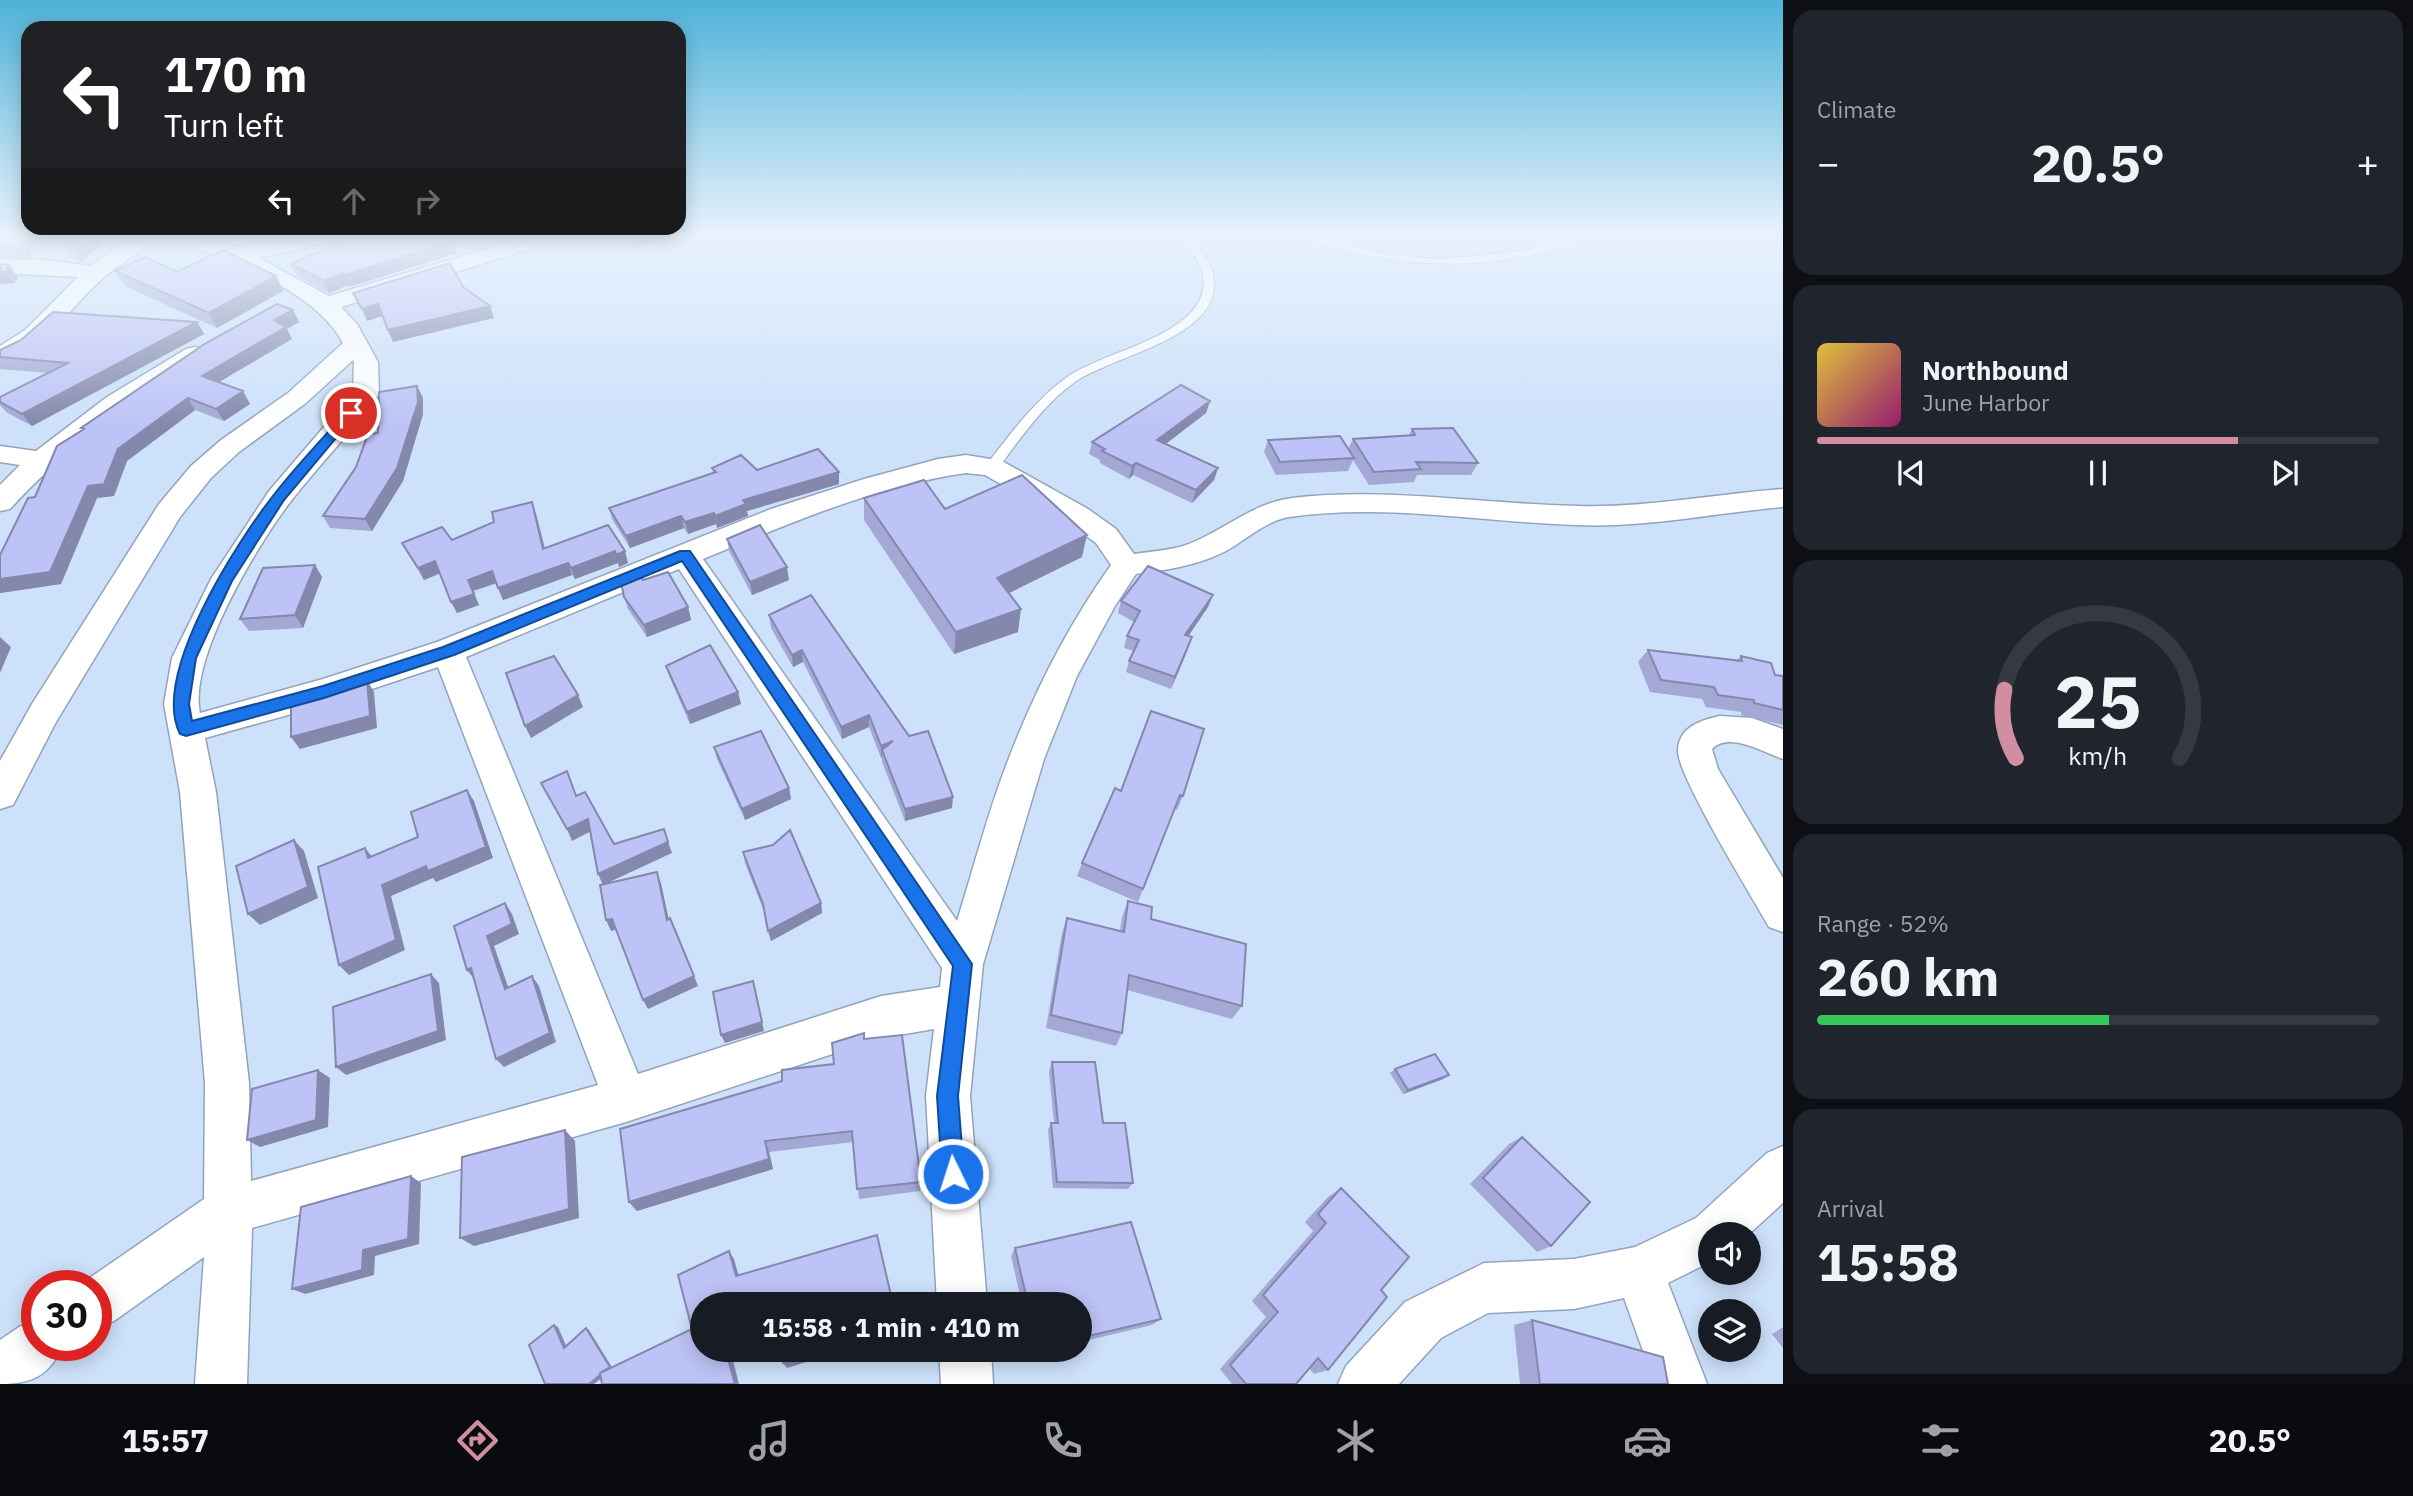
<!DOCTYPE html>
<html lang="en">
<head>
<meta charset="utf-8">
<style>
  body { margin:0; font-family:"IBM Plex Sans",sans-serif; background:#20242c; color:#f1f3f6; height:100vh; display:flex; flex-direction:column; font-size:26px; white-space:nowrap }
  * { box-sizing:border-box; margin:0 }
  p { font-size:23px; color:#9ea1a6 }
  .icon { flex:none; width:38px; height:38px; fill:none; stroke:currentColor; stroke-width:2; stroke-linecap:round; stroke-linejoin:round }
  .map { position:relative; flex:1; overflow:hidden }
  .side { display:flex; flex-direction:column; gap:10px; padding:10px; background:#0d0f14; width:630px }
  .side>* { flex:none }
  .banner { position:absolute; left:21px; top:21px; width:665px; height:214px; border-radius:21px; box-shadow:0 4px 18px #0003; background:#202124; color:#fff; overflow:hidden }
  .buttons { position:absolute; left:1698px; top:1222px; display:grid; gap:14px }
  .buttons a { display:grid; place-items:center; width:63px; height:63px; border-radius:50%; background:#171b24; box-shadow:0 4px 18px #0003; font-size:35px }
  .speed { position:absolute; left:21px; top:1270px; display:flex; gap:14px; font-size:35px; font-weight:700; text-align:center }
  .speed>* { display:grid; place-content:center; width:91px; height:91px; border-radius:50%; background:#171b24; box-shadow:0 4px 18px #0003; line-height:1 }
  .speed .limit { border:10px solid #d22; background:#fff; color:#111 }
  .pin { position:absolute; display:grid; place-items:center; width:60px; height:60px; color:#fff; margin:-30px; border:4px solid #fff; border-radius:50%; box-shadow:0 2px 7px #0007 }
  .me { position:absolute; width:77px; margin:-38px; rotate:356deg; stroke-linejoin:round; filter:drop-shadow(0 0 5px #0008) }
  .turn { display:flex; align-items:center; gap:24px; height:147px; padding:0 28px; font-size:32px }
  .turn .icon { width:91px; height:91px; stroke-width:2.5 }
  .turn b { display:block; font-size:49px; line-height:60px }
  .lanes { display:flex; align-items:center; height:66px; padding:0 28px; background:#0003; justify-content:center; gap:35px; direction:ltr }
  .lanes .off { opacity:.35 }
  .big { font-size:52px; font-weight:800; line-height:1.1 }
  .side .widget { flex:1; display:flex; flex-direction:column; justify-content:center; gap:10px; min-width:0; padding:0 24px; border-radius:21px; background:#20242c }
  .side .dial { align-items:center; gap:0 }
  .dial svg { height:182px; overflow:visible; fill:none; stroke:#363941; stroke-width:7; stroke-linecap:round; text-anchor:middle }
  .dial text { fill:#f1f3f6; stroke:none }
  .song { display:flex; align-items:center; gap:21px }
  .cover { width:84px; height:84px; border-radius:10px; background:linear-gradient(135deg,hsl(50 70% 55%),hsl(320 70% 35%)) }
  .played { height:7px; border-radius:4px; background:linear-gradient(90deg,#d18ea0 75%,#363941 75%) }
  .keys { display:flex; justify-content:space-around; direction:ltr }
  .heat { display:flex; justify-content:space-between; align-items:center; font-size:38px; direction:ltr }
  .charge { height:10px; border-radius:5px; background:linear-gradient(90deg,#34c759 52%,#363941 0) }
  .trip { position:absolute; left:690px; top:1292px; width:402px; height:70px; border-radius:35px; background:#171b24; box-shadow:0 4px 18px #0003; font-weight:800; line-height:70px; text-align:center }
  .dock { display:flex; height:112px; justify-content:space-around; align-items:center; background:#090b0e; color:#9ea1a6 }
  .dock .icon { width:49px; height:49px }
  .dock .current { color:#d18ea0 }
  .dock b { font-size:32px; color:#f1f3f6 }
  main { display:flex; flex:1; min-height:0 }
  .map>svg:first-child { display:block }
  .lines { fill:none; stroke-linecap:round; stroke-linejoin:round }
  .lane-casing { stroke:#91a4bb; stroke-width:2 }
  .street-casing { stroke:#91a4bb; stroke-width:3 }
  .lane { fill:#fff; fill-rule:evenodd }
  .street { fill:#fff; fill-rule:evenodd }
  .wall { fill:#a3a8d4 }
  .shaded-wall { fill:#8488ac }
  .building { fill:#bdc3f6; stroke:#8488ac; stroke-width:2 }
  .route { fill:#1a73e8; stroke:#114b97; stroke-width:2 }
</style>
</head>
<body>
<main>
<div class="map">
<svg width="1783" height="1384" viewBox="0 0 1783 1384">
  <rect width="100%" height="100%" fill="#cde1fa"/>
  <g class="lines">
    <!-- lane casing -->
    <g class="lane-casing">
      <path id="lane" d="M1179,234H1189C1195,244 1205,254 1210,265C1239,335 1114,354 1075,382C1043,405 1020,439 997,470H987V464C1011,433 1035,400 1067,377C1105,349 1226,332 1200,265C1195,255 1185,244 1179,234Z
        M1292,234H1307L1390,255L1444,259L1522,251L1563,240L1576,234H1588C1574,246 1552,251 1534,255C1463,270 1396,265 1327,246C1316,243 1301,240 1292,234Z"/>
    </g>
    <!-- street casing -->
    <g class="street-casing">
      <path id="street" d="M134,234H157C145,252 119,263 103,278C72,305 40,354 0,364V346L25,330L78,277L0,273V259L48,260L91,266Z
        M166,234H196L235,247L280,242L309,234H343L340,238L281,254L257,257L329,296L537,234H569L566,238L341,307L357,324L378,362L379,394C352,432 319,465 291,501C258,544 188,659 200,713L323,679L437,642L771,509L864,479L938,459L966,455L1002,461L1088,509L1116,529L1134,554C1155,551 1177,550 1196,541C1229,526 1255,503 1292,498C1387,487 1482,504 1578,506C1647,508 1714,494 1783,489V507C1714,513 1646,528 1576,525C1482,522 1384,503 1289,517C1265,521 1245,541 1224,552C1196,566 1166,570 1136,574L1115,606L1077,676L1044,759L983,964L970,1096L987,1304H937L926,1096L934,1029L881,1038L626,1122L252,1228L247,1384H195L204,1257L114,1321L96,1328V1286H78L204,1199L205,1083L180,792L164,704L172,658L211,579L269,491L353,393L354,362L353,360L306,403L239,452L211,478L180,517L56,722L13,805L0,809V761L32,704L159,504L191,466L221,440L288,393L343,343C314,288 225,259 169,238ZM966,473L985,475L1068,523L1096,543L1111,565C1069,624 1035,690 1009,758C988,811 974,867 957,921L703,559C788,524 875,486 966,473ZM679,569L942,968L940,987L881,996L638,1074L466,657ZM438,667L598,1085L251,1181L249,1083L216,792L205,738L324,705Z
        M195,347L204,349L207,354L204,359C132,402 66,447 10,509L0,511V485L20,465L0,462V446L36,451L107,397L186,349Z
        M1720,716L1752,718L1783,729V759C1764,753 1730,731 1712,749L1718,769L1783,878V932L1769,927C1753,898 1676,774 1678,750C1679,727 1701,720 1720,716Z
        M1783,1146V1203L1748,1235L1710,1234V1262L1668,1283L1707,1384H1655L1624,1298L1574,1309L1488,1313L1441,1338L1399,1384H1338L1346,1366L1405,1302L1484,1263L1574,1259L1635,1247L1696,1218L1767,1153Z
        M37,1320V1346H62C50,1376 31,1384 0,1384V1340L19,1327Z
        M939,1349H991L993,1384H941Z"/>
    </g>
    <!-- lane -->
    <use href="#lane" class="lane"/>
    <!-- street -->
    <use href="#street" class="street"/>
  </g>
  <!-- wall -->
  <path class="wall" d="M0,234H42L29,257H0Z
    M72,234L81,262L70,258L63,246Z
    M227,234H258L245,241Z
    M338,234H446L457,253L349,287L348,285L329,293L297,276L291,264L342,241Z
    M115,271L177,272L276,276L283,291L217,328L125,286Z
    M293,310L299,322L287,329L292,339L219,382L250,404L224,421L195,410L127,461L114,496L97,498L61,584L0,593V579L35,497L82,430L81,428Z
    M197,322L204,334L32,426L6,412L0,405V397L48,373L0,369V350Z
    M417,386L423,398V414L403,481L372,531L330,528L323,516L378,433Z
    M1210,401L1206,413L1165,444L1218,468L1214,480L1192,503L1133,475L1129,479L1100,463V460L1089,454L1092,442Z
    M1412,429L1478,463L1471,475H1417L1414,482L1369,485L1353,460L1348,471L1276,475L1264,452L1268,440L1348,449L1353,439L1409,435Z
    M712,468L839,472V484L747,511L748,516L717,528L716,524L688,534L684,528L630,548L612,519L609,508L713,473Z
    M864,498L945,509L1082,557L1009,593L1018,632L954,654L864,520Z
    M536,514L545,549L628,563L619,567L618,563L575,579L572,575L503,600L496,583L473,591L479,605L457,613L440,573L424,580L402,543L452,540Z
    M727,539L789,580L752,595L729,551Z
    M322,577L303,628L249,631L240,619Z
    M643,580L688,607L691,620L647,637L628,609L624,597Z
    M811,595L952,808L905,821L882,762V757L881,758L869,727L842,739L803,662L793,667L771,628L769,615Z
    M1213,595L1208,607L1188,636V649L1171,689L1126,672L1129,661L1134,651L1124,648L1127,636L1134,622L1118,613L1121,601Z
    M1648,650L1737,660L1741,656L1775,675L1783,676V725L1741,715V712L1706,707L1702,699L1650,692L1638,662Z
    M666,666L738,692L741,704L690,724L670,678Z
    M1151,711L1183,796L1177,810L1174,809L1138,902L1077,876L1082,863L1121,791Z
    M714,747L789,788L791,799L745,820L717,759Z
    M743,852L821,903L822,913L771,941L765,914L745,863Z
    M1128,901L1151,919L1242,1006L1232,1019L1127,990L1122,1033L1116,1046L1046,1028L1062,933L1067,918L1120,931L1122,917Z
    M864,1039L921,1182L920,1191L859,1199L853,1142L769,1152L773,1169L637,1211L629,1202L782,1081L834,1064Z
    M1052,1062L1133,1183L1128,1189L1053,1188L1048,1130L1051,1123H1054L1049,1071Z
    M1395,1069L1443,1079L1403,1094L1390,1073Z
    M1522,1137L1551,1246L1537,1252L1470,1184L1509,1144Z
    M1341,1188L1381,1290L1328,1370L1314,1374L1309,1368L1296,1384H1232L1220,1369L1266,1317L1252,1301L1313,1231L1305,1222L1328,1197Z
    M1015,1248L1161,1319L1152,1325L1080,1342V1304H1022L1011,1256Z
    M1532,1320L1668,1384H1520L1514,1325Z
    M1783,1327V1348L1772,1334Z
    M1033,1349H1049L1033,1353Z"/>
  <!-- shaded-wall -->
  <path class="shaded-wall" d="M28,234H42L29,257L21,246Z
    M93,234H113L81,262L74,251Z
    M241,234H258L245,241Z
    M649,234H653L655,243L634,247L632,237Z
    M707,234H727L708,239Z
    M453,241L457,253L349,287L344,275Z
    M9,265L18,277L14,283L0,284V272Z
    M343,273L348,285L329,293L324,281Z
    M276,276L283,291L217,328L209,313Z
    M378,304L383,316L367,321L362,309Z
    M490,306L494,318L393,342L388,330Z
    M293,310L299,322L287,329L292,339L209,388L202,376L274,320Z
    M197,322L204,334L32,426L22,414Z
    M417,386L423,398V414L403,481L372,531L365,519Z
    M243,391L250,404L224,421L216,409Z
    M188,398L195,410L127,461L114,496L97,498L61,584L0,593V579L118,449Z
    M1210,401L1206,413L1154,453L1157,440Z
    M1136,463L1133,475L1129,479L1132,466Z
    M1218,468L1214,480L1192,503L1196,490Z
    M839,472V484L747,511L748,516L717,528L715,516L743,500Z
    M532,502L536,514L548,561L543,549Z
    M714,513L716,524L688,534L685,522Z
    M681,516L684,528L630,548L626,536Z
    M1087,535L1082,557L995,600L997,578Z
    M615,551H625L628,563L619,567L618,563L575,579L571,568Z
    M435,561L441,573L424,580L418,568Z
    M568,563L572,575L503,600L498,588Z
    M315,565L322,577L303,628L295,615Z
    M787,567L789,580L752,595L750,582Z
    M492,571L497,583L473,591L479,605L457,613L451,602L468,580Z
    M1213,595L1208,607L1181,647L1185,635Z
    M688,607L691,620L647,637L644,625Z
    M1021,609L1018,632L954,654L956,632Z
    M0,637L11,647L0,673Z
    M1192,637L1188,649L1171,689L1175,677Z
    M802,650L803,662L793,667L792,655Z
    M367,680L374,692L377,728L300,749L291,737Z
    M738,692L741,704L690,724L687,712Z
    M578,695L583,707L531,738L525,726Z
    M869,715V727L842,739L841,727Z
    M893,741L882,750V757L881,758V746Z
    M789,788L791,799L745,820L742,809Z
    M467,790L474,801L493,858L436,882L433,878L391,896L405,950L349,975L339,965L382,885Z
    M953,797L952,808L905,821V809Z
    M588,819L593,830L572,841L567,829Z
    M294,840L304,851L318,898L260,925L248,914Z
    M668,842L672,853L603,885L598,874Z
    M365,848L374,859L368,858Z
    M657,872L661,883L671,930L667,920Z
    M505,903L512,914L519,934L494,946L512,998L505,989L487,936Z
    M821,903L822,913L771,941L768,931Z
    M612,919L617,929L611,931L606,920Z
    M471,968L475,980L467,970Z
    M431,974L439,983L446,1040L346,1075L336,1067Z
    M532,976L539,986L556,1042L504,1067L496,1059Z
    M694,976L698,986L648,1009L643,1000Z
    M753,981L764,1031L725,1043L721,1035Z
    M318,1070L330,1078L328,1127L260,1147L247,1140Z
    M1449,1075L1443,1079L1403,1094L1408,1090Z
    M565,1130L575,1141L579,1218L474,1246L460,1238Z
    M765,1141L769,1152L773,1169L637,1211L629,1202Z
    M411,1176L421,1183L419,1244L375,1256L374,1275L305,1294L292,1289L363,1250Z
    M729,1251L734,1259L741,1284L736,1276Z
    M554,1325L558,1327L568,1350L564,1348Z
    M586,1328L589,1330L613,1369L594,1384H589Z
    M725,1349H730L739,1384H735Z
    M829,1349H848L787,1368L783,1363Z"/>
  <!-- building -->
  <path class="building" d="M0,234H28L21,246H0Z
    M72,234H93L74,251L63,246Z
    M346,234H446L453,241L344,275L343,273L324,281L291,264L352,237Z
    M631,234H649L632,237Z
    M223,250L276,276L209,313L115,271L145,257L177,272Z
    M450,263L463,287L490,306L388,330L378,304L362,309L353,293Z
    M0,264L9,265L6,272H0Z
    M277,304L293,310L274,320L286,327L202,376L243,391L216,409L188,398L118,449L104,484L88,486L50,572L0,579V555L28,498L35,497L57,446L84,429L81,428L206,343Z
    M53,312L197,322L22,414L0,402V397L68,363L0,357V350L21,340Z
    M1181,385L1210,401L1157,440L1218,468L1196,490L1136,463L1132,466L1102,451L1105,449L1092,442Z
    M417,386L418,402L397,468L365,519L323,516L356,467L368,434L378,433L379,392Z
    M1453,428L1478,463L1416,462L1421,469L1374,472L1353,439L1415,435L1412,429Z
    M1340,436L1354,458L1280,462L1268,440Z
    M818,449L839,472L743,500L746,504L715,516L714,513L685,522L681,516L626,536L609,508L716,472L712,468L741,455L757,470Z
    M1022,475L1087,535L997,578L1021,609L956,632L864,498L924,480L945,509Z
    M532,502L543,549L608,525L625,551L616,555L615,551L571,568L568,563L498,588L492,571L468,580L474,594L451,602L435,561L418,568L402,543L442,527L452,540L494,522L492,512Z
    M760,525L787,567L750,582L727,539Z
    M315,565L295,615L240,619L263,568Z
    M1148,566L1213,595L1185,635L1192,637L1175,677L1129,661L1139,640L1127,636L1140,611L1121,601Z
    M668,572L688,607L644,625L624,597L621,582L639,574L643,580Z
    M811,595L909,736L928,731L953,797L905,809L882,750L893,741L881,746L869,715L841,727L802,650L792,655L769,615Z
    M710,645L738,692L687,712L666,666Z
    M1648,650L1742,661L1741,656L1771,663L1775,675L1783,676V710L1754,703V700L1718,695L1714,687L1661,680Z
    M554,656L578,695L525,726L506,673Z
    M367,680L370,716L291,737V702Z
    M1151,711L1204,729L1183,796L1180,795L1143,889L1082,863L1115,788L1121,791Z
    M761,731L789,788L742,809L714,747Z
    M567,771L576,796L585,792L614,844L664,829L668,842L598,874L588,819L567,829L541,783Z
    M467,790L486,847L428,871L426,866L382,885L396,940L339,965L318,867L365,848L368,858L418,837L411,812Z
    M790,830L821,903L768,931L763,904L743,852L773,845Z
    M294,840L308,887L248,914L236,866Z
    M657,872L667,920L670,918L694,976L643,1000L612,919L606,920L600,885Z
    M1128,901L1152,907L1151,919L1246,944L1242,1006L1129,975L1122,1033L1051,1015L1067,918L1124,932Z
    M505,903L512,924L487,936L505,989L532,976L550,1033L496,1059L471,968L467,970L454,926Z
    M431,974L438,1031L336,1067L333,1007Z
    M753,981L762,1022L721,1035L713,992Z
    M864,1033V1039L902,1035L921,1182L857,1189L852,1131L765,1141L769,1159L629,1202L620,1129L782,1081V1070L834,1064L832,1043Z
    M1435,1054L1449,1075L1408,1090L1395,1069Z
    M1052,1062H1095L1103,1123H1125L1133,1183L1057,1182L1051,1123H1058Z
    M318,1070L316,1120L247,1140L252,1089Z
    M565,1130L569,1209L460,1238L462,1157Z
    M1522,1137L1590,1202L1551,1246L1483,1178Z
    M411,1176L408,1239L363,1250L362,1270L292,1289L301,1207Z
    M1341,1188L1409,1257L1381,1290L1387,1297L1328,1370L1318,1358L1296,1384H1246L1230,1365L1278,1312L1263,1295L1326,1223L1318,1214Z
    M1131,1222L1161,1319L1080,1338V1304H1028L1015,1248Z
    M877,1235L893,1304H702V1349H725L735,1384H602L600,1373L692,1329L678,1275L729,1251L736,1276Z
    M1532,1320L1663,1357L1668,1384H1540Z
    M554,1325L564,1348L586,1328L610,1367L600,1373V1375L589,1384H545L529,1345Z
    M781,1349H829L783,1363Z"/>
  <!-- sky -->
  <linearGradient id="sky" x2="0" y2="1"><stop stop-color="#4eb2d8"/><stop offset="0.55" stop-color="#e8f2fd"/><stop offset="1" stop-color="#e8f2fd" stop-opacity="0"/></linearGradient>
  <rect width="1783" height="428" fill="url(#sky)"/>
  <!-- route -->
  <path class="route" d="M351,409L357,413L284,500L232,581L196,658L189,704L192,721L323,686L443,647L680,551H690L972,964L958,1096L964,1174L961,1182L953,1185L945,1182L942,1174L937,1096L953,966L682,561L454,655L324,698L186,736L180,734C150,675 238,540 276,492C298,464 323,438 347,411Z"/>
</svg>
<div class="buttons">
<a><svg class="icon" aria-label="sound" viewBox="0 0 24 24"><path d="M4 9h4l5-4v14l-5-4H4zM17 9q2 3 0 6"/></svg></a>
<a><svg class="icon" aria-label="layers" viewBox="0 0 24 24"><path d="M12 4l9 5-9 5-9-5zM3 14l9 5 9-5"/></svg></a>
</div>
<div class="speed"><div class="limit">30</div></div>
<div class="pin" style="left:351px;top:413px;background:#d93025"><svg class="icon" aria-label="arrive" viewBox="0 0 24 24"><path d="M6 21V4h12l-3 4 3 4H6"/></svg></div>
<svg class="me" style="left:953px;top:1174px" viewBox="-20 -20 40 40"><circle r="17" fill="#1a73e8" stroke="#fff" stroke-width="3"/><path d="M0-11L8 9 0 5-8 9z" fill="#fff"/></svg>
<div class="trip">15:58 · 1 min · 410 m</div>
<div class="banner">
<div class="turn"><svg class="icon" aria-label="left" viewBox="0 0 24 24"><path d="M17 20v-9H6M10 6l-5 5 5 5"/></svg><div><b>170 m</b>Turn left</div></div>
<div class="lanes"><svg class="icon" aria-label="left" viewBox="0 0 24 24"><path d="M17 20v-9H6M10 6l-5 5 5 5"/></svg><svg class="icon off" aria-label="ahead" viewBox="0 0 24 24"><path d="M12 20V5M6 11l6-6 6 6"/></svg><svg class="icon off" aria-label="right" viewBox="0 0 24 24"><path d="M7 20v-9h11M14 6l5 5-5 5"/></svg></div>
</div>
</div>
<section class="side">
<div class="widget"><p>Climate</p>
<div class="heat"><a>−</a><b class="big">20.5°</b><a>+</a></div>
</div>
<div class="widget">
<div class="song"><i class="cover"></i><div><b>Northbound</b><p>June Harbor</p></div></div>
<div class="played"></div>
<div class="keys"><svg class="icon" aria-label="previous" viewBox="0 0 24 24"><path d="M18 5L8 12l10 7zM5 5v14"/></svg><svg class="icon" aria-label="pause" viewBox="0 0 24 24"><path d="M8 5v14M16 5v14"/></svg><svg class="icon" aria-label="next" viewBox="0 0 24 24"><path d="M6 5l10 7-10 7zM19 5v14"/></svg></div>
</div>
<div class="widget dial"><svg viewBox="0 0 100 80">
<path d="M14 69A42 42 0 1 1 86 69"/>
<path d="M14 69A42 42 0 0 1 9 39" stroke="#d18ea0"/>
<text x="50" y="56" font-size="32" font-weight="700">25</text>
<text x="50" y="72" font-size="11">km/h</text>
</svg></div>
<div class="widget"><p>Range · 52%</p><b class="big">260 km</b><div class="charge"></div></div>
<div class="widget"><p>Arrival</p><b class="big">15:58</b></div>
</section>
</main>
<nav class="dock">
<b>15:57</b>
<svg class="icon current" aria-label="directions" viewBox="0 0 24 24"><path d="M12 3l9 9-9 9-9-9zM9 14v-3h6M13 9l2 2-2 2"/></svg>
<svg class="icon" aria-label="music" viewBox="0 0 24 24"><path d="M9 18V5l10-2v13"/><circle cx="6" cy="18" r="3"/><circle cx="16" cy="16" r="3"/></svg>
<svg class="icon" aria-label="phone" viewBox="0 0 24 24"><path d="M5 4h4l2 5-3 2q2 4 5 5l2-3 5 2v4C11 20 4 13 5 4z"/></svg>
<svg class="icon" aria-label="climate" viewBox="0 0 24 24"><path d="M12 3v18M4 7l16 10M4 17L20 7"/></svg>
<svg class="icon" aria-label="car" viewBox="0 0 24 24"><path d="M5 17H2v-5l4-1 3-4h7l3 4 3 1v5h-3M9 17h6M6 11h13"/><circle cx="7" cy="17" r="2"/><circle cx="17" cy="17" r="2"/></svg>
<svg class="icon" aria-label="filters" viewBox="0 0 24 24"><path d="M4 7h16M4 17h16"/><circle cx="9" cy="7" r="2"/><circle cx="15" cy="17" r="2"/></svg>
<b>20.5°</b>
</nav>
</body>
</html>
